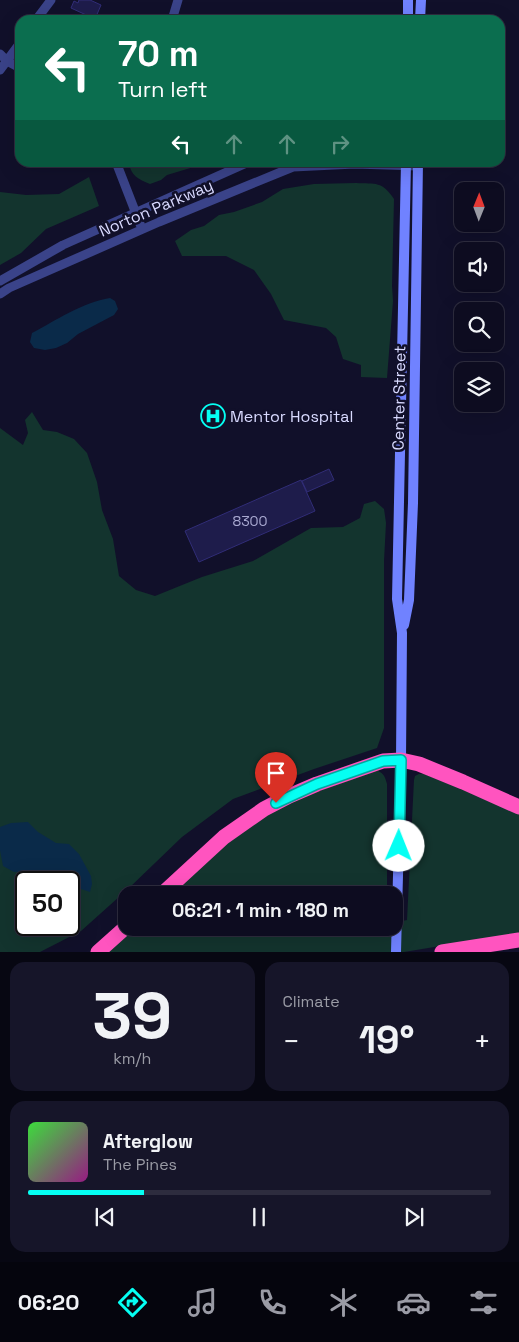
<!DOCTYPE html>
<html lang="en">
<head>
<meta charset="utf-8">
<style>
  body { margin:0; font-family:"Space Grotesk",sans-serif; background:#161529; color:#f1f3f6; height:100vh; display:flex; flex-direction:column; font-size:19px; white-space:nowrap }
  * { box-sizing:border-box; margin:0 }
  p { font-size:16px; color:#9a9ba5 }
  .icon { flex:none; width:28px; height:28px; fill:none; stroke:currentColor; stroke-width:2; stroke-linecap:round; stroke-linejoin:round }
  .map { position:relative; height:952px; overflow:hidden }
  .drawer { display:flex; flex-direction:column; gap:10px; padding:10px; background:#070712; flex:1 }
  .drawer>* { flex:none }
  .top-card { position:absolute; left:15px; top:15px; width:490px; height:152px; border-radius:15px; box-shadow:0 5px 20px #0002,0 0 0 1px #2d2c3e; background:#0b6e4f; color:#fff; overflow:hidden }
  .needle { width:32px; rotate:1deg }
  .controls { position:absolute; left:454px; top:182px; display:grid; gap:10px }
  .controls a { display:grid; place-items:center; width:50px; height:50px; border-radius:10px; background:#0d0c20; box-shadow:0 5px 20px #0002,0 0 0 1px #2d2c3e; font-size:25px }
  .speed { position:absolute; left:15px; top:871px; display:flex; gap:10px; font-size:25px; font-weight:700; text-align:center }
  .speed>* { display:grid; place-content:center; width:65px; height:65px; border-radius:50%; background:#0d0c20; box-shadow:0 5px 20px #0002,0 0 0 1px #2d2c3e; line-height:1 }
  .speed .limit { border:2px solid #111; border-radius:8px; background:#fff; color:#111 }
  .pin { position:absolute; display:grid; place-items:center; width:42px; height:42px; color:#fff; margin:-51px -21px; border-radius:50% 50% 50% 0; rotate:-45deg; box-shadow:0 0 5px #0007 }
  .pin .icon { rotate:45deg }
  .me { position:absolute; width:55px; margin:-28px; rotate:1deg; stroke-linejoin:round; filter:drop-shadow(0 0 4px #0008) }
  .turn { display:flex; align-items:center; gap:18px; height:105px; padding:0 20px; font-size:22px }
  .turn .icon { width:65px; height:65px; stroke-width:2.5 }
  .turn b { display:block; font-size:35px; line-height:42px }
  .lanes { display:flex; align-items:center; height:48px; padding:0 20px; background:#0003; justify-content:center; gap:25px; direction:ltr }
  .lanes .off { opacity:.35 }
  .big { font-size:38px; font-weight:700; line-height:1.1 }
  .drawer .card { flex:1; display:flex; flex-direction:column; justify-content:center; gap:8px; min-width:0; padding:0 18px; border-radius:15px; background:#161529 }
  .drawer .dial { align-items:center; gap:0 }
  .dial b { font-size:65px; line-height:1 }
  .song { display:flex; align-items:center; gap:15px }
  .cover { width:60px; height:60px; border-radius:8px; background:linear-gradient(135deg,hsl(120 70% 55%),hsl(310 70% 35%)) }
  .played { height:5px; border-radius:2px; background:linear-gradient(90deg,#05fff3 25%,#2d2c3e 25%) }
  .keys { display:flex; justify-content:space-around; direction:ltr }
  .heat { display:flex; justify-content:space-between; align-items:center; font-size:28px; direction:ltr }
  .drawer .tiles { flex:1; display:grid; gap:10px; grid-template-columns:1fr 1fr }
  .card:last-child { grid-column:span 2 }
  .trip { position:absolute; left:118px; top:886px; width:285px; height:50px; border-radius:15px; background:#0d0c20; box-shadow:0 5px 20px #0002,0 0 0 1px #2d2c3e; font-weight:700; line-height:50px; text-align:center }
  .menu { display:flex; height:80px; justify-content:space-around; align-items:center; background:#05050d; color:#9a9ba5 }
  .menu .icon { width:35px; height:35px }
  .menu .active { color:#05fff3 }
  .menu b { font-size:22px; color:#f1f3f6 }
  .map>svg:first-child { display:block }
  .green { fill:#13342e; fill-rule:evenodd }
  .water { fill:#0a2a49 }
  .building { fill:#1e1c4b; stroke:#312d77 }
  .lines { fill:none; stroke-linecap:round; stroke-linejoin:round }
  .street { stroke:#3a4389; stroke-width:9 }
  .secondary { stroke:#7082ff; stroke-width:10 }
  .highway { stroke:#ff54bf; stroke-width:15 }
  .route-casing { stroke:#03a69e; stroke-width:12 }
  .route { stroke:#05fff3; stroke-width:9 }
  .labels { text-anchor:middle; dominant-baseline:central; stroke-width:5; stroke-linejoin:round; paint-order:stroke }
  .number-label { font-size:14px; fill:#aaaad2 }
  .street-label { font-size:16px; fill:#d9daff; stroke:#11102a }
  .poi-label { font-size:16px; fill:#d9daff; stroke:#11102a; text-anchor:start }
</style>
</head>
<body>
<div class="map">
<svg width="519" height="952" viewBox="0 0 519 952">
  <rect width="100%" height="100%" fill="#11102a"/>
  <!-- green -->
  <path class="green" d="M129,163L130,162L207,163L167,175L161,180L150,184C138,179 131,176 129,163Z
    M89,177L99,206L46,229L21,253L0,265V192L26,195L59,194Z
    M356,183C376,184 382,181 394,199L392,286L393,301L387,378L361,377V365L343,359L336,337L326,328L284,320L271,294L254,270L226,256H182L175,241L191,230L204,226L219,215L234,212L262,202L283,189L314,184Z
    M32,412L43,430L57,432L74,439L87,453L97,482L102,510L113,539L119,576L136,590L155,596L202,577L253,561L311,528L343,527L360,518L364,504L375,501L384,509L386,523L384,561V728L377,748L314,769L233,799L182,837L129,888L81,931L40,952H0V428L23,445L28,433L25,420ZM26,882H69V925H26Z
    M375,770C383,772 385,776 387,784V895H168L237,833L279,806Z
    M419,774H424L519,813V933L404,952H105L133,928H394V923L407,920L414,780L415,776Z"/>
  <!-- water -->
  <path class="water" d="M110,298L115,301L118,309L114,315L78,334L67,343L56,348L45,350L34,348L30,342L32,333C55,321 83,302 110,298Z
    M28,822L38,832L56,843L69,844L79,854L91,876L92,884L90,892L69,885V882H61L46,874L30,871L14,872L3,866L0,850V827L11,823Z"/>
  <!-- building -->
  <path class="building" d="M79,0H90L101,5L95,19L71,8L74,1L78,3Z
    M329,469L334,480L307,492L302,481Z
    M301,480L315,511L199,562L185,531Z"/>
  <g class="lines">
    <!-- street -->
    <path class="street" d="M36,20L51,0
      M172,20L178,0
      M0,54L7,61L20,68
      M0,70L20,43
      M116,162L142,229
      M0,281L63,245L249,162
      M0,294L9,288L159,222L293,167L355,164L418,166"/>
    <!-- secondary -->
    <path class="secondary" d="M408,20V0
      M420,20L421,0
      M404,625L409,600L413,503L418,162
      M396,952L401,760L402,633L397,599L406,162"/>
    <!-- highway -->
    <path class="highway" d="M161,895L224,837L264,809L289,796L317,784L383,761L401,760L419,764L463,782L519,807
      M98,952L126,927
      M442,952L519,940"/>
  </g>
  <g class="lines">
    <!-- route casing -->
    <g class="route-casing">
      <path id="route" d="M276,803L317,784L383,761L401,760L399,846"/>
    </g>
    <!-- route -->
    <use href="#route" class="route"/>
  </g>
  <!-- icons -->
  <defs>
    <g id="hospital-ring" transform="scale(1.25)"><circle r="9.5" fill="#11102a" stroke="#05fff3" stroke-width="1.5"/><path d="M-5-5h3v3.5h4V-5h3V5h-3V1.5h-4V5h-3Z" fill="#05fff3"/></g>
  </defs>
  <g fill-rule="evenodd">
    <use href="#hospital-ring" x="213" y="416"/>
  </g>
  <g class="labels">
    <!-- number labels -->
    <g class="number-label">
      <text x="250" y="521">8300</text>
    </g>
    <!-- street labels -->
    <g class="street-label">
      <text transform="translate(156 208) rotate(-23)">Norton Parkway</text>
      <text transform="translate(399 398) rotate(-89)">Center Street</text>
    </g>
    <!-- poi labels -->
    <g class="poi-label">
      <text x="230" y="416">Mentor Hospital</text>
    </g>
  </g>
</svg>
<div class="controls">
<a><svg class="needle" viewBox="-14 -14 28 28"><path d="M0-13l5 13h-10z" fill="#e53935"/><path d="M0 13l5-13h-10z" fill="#9a9ba5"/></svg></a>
<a><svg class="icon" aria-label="sound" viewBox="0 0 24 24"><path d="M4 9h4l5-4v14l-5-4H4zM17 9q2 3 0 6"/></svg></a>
<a><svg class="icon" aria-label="search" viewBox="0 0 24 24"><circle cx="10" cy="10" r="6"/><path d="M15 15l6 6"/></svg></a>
<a><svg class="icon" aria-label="layers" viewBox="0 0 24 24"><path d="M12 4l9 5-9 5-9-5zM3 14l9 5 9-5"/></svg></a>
</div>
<div class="speed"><div class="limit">50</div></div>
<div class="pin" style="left:276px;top:803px;background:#d93025"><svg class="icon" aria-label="arrive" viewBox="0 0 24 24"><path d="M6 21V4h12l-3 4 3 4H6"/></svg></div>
<svg class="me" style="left:399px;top:846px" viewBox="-20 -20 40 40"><circle r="19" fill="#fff"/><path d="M0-13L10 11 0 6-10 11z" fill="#05fff3"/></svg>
<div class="trip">06:21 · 1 min · 180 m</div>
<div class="top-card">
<div class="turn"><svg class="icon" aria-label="left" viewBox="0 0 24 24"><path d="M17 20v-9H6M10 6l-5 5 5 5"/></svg><div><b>70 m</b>Turn left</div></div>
<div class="lanes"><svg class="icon" aria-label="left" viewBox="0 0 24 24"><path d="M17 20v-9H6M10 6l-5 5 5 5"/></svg><svg class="icon off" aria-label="ahead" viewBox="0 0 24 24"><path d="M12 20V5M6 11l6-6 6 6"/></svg><svg class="icon off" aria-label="ahead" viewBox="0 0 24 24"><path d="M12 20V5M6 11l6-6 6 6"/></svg><svg class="icon off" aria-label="right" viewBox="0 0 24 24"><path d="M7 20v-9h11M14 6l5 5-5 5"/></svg></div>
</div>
</div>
<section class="drawer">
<div class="tiles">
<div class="card dial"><b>39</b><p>km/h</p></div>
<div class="card"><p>Climate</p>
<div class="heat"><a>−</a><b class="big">19°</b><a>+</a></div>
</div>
<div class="card">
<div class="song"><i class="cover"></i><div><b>Afterglow</b><p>The Pines</p></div></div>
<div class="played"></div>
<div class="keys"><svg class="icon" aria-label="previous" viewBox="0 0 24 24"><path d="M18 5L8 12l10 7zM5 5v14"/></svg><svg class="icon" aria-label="pause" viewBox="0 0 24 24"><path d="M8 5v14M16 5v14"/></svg><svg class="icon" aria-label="next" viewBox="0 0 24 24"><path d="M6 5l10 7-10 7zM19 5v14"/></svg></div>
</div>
</div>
</section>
<nav class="menu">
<b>06:20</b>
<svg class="icon active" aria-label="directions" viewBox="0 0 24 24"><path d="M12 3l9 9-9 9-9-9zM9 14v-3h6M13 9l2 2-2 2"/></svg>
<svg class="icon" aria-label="music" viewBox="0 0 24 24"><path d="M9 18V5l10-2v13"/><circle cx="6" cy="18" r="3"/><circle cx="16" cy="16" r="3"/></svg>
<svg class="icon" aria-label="phone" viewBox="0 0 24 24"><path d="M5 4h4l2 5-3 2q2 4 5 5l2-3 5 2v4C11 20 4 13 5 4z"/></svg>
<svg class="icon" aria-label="climate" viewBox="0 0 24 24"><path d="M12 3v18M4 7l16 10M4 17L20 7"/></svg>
<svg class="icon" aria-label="car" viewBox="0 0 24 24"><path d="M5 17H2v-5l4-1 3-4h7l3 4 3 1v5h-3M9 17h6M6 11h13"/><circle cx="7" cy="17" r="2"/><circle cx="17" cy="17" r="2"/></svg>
<svg class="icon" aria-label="filters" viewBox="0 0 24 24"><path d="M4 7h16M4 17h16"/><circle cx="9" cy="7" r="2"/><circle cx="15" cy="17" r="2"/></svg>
</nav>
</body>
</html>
